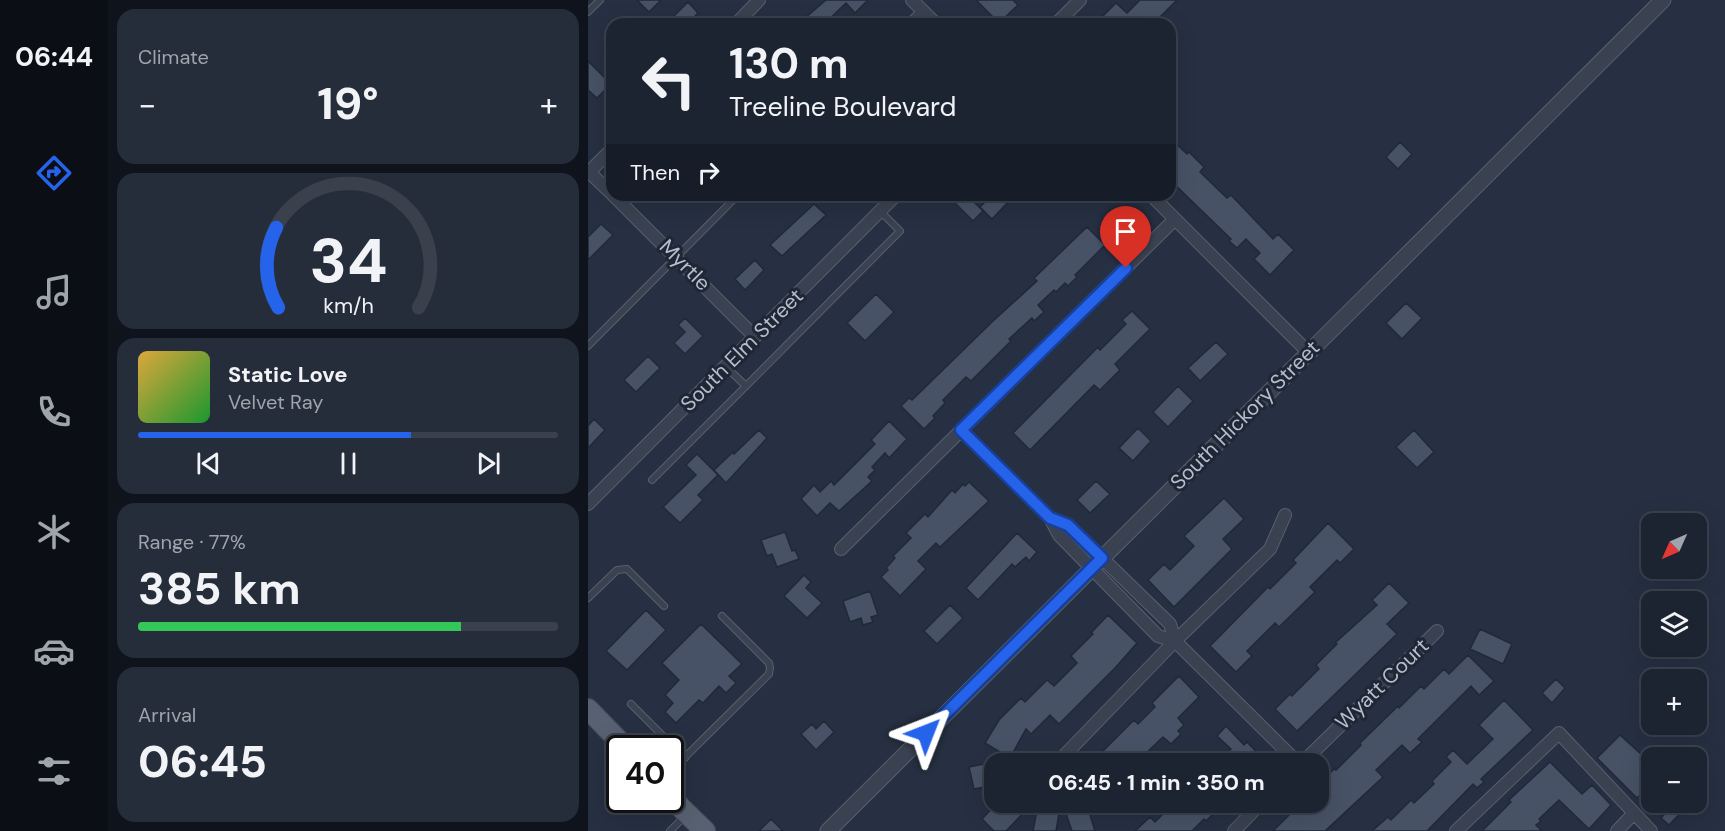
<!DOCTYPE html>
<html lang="en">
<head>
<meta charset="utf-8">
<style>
  body { margin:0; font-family:"DM Sans",sans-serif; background:#252c3a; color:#f1f3f6; height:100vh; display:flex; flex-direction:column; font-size:22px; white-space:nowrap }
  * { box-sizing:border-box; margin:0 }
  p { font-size:20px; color:#a0a4ac }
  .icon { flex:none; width:33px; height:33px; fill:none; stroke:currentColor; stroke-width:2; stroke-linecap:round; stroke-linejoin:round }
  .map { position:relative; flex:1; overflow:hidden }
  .details { display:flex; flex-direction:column; gap:9px; padding:9px; background:#0f141c; width:480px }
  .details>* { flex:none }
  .banner { position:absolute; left:18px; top:18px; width:570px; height:183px; border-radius:18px; box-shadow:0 6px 24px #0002,0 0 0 2px #3a414d; background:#1c2432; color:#f1f3f6; overflow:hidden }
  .needle { width:39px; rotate:225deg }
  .controls { position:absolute; left:1053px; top:513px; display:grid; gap:12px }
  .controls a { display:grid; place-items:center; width:66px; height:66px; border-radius:12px; background:#1c2432; box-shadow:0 6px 24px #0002,0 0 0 2px #3a414d; font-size:30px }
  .speed { position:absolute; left:18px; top:735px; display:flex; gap:12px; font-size:30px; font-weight:700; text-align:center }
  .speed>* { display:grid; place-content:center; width:78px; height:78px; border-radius:50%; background:#1c2432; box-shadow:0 6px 24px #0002,0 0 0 2px #3a414d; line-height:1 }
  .speed .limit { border:3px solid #111; border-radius:9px; background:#fff; color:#111 }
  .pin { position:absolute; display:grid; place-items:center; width:51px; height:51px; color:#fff; margin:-62px -26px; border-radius:50% 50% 50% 0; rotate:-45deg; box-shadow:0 0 6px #0007 }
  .pin .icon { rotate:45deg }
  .me { position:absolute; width:66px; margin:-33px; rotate:45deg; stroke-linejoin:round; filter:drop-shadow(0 0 4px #0008) }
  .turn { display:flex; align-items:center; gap:21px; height:126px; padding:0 24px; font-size:27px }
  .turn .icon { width:78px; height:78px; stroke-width:2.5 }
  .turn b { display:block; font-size:42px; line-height:51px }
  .then { display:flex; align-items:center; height:57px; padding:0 24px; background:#0003; gap:12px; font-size:22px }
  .big { font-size:45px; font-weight:700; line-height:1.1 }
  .details .tile { flex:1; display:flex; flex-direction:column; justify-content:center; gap:9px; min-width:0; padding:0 21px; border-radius:18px; background:#252c3a }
  .details .dial { align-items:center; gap:0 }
  .dial svg { height:156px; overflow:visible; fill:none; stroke:#3a414d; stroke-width:7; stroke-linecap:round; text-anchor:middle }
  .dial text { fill:#f1f3f6; stroke:none }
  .song { display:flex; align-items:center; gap:18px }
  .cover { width:72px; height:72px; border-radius:9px; background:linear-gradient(135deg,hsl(40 70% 55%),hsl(130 70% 35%)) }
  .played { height:6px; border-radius:3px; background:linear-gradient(90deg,#2563eb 65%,#3a414d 65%) }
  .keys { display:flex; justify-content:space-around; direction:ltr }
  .heat { display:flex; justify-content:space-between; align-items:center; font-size:33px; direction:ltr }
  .charge { height:9px; border-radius:4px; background:linear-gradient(90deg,#34c759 77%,#3a414d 0) }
  .trip { position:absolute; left:396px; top:753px; width:345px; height:60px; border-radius:18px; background:#1c2432; box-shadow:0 6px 24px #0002,0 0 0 2px #3a414d; font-weight:700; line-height:60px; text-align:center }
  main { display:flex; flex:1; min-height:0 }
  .tab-bar { display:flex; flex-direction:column; width:108px; justify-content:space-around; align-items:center; background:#0b0e14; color:#a0a4ac }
  .tab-bar .icon { width:42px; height:42px }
  .tab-bar .selected { color:#2563eb }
  .tab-bar b { font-size:27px; color:#f1f3f6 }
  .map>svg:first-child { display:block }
  .building { fill:#475266; stroke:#212939; stroke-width:1.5 }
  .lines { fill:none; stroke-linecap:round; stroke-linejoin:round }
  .service-casing { stroke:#58606e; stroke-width:8 }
  .minor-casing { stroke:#58606e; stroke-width:14 }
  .tertiary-casing { stroke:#58606e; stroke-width:17 }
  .primary-casing { stroke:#444b5a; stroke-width:22 }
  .service { stroke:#3a4251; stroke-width:6 }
  .minor { stroke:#3a4251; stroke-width:12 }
  .tertiary { stroke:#3a4251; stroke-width:15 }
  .primary { stroke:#586171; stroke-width:20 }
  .route-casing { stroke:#184099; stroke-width:15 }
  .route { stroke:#2563eb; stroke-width:10 }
  .labels { text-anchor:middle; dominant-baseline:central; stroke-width:6; stroke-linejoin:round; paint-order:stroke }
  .street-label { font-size:21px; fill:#b7becb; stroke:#1f2737 }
</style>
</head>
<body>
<main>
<nav class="tab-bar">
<b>06:44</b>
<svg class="icon selected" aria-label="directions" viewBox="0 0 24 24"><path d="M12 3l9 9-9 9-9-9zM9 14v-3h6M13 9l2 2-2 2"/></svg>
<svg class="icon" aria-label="music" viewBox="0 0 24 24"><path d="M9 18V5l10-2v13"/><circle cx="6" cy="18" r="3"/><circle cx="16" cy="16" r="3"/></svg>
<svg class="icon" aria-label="phone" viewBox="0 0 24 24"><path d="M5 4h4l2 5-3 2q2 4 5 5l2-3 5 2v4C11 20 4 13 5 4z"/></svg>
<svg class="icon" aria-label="climate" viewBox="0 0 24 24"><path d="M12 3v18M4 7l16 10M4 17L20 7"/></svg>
<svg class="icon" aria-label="car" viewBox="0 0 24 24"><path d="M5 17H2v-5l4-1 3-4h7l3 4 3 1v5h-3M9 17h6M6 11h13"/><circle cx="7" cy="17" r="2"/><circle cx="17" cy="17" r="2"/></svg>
<svg class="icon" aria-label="filters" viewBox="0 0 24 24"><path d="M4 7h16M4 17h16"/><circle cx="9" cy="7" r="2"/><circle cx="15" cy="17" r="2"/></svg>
</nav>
<section class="details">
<div class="tile"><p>Climate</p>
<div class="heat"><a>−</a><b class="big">19°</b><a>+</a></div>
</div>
<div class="tile dial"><svg viewBox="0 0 100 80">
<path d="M14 69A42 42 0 1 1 86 69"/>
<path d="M14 69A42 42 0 0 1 13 28" stroke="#2563eb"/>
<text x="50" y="56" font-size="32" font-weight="700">34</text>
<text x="50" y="72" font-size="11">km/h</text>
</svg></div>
<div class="tile">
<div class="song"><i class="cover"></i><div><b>Static Love</b><p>Velvet Ray</p></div></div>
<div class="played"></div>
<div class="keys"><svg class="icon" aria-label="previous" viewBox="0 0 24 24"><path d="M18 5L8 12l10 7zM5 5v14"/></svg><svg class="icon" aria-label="pause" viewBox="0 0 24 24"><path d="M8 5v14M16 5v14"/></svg><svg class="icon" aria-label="next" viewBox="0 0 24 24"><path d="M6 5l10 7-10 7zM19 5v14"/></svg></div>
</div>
<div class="tile"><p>Range · 77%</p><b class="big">385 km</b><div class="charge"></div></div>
<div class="tile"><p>Arrival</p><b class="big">06:45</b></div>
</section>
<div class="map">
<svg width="1137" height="831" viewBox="0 0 1137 831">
  <rect width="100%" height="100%" fill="#263042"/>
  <!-- building -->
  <path class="building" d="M49,0H73L61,12Z
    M238,0H280L267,13L258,3L236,24H210Z
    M388,0H425L430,5L411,23Z
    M552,0H589L565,24H520L513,18L528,3L539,13Z
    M100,2L110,13L99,24H78Z
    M0,61L23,84L9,98L0,90Z
    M582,138L599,154L601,152L616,167L612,172L639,198L643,195L685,239L690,234L706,250L682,275L666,259L672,253L658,239L649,248L641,241L643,239L582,180Z
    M812,142L824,154L810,169L798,157Z
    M370,195H379L395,211L385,221L365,201Z
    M404,195H417L422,200L404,219L392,207Z
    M226,204L238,215L194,256L182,245Z
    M13,224L25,235L0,260V237Z
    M499,227L517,245L487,275L489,277L480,286L477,283L468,292L466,290L450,305L456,312L446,321L444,318L421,339L423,341L383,381L378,377L355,400L357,403L345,416L347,418L336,429L313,406L321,398L324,400L404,322L449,281L446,278Z
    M167,260L176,270L157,290L147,279Z
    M288,294L306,312L277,341L259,323Z
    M818,303L834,318L814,339L798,323Z
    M544,311L562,329L527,364L532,370L512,390L506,385L442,450L425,433L510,347L512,350L538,324L534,320Z
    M97,318L115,336L97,354L86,343L97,332L90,325Z
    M628,342L640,354L612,381L600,368Z
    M60,356L72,368L48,392L36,380Z
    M590,386L605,401L580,427L565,412Z
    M6,419L17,430L0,448V426Z
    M301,421L319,439L301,458L297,453L284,467L287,470L280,477L284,481L251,511L242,503L229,516L213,499L226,485L232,492L243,481L246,485L287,444L283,440Z
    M550,428L563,441L545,461L531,448Z
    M171,430L179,438L138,483L126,470L145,452L146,454Z
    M826,430L846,452L829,468L808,447Z
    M109,454L130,475L110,495L115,500L92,523L75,507L108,475L98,465Z
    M508,481L522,494L502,513L489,500Z
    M381,482L401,501L352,547L348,543L330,561L338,569L312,596L293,577L300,570L298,568L307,558L305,556L323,538L318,533L337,514L340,517L364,490L367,493L375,484L377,486Z
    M636,498L656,519L635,539L644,549L586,607L560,580L576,564L582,570L606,546L596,536Z
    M740,523L766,549L752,563L749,560L722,587L727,592L691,627L687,623L659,651L664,656L648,672L622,646L680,587L682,589L708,563L705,560Z
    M197,532L204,551L207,550L211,559L189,567L184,554L179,556L173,540Z
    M429,533L449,552L441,561L438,557L427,567L424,564L390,600L378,588Z
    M216,575L223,582L218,588L234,603L219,618L196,596Z
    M801,583L821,603L799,624L809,634L709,731L687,709L702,694L704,696L731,669L728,665L749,644L747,643L789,605L784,600Z
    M282,591L290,615L283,617L285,622L275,625L273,618L262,622L255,601Z
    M362,605L375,618L349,644L336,631Z
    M58,610L78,630L39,670L18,651Z
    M520,615L549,643L528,667L471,724L462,715L443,734L438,729L422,758L397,743L411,720L433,698L437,702L459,680L466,686L489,663L483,656L505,634L503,633Z
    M113,624L154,664L141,676L148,683L138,693L131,686L115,703L111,700L88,723L77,712L85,703L77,695L91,680L74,663Z
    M892,629L924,644L915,664L882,649Z
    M880,655L906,681L891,695L883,686L830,739L834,742L822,753L814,745L788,770L795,777L737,831H685L714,802H730V785L746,769L748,770L773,745L772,743L810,706L811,708L833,686L836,689L856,669L861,674Z
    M591,676L611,697L590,718L596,725L590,731L593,734L583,744L575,737L550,761L548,760L544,764H514L508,758L546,720L550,724L567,707L564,703Z
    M968,679L977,688L964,703L954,693Z
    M916,700L945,730L893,779L896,782L889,788L885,784L839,831H784L800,817L803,820L823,800L826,803L846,784L844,781L863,762L858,757L865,750L879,764L905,739L891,725Z
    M236,721L246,732L228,750L213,734L224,724L228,729Z
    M638,726L656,745L659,742L680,764H628L643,749L629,736Z
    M1032,735L1064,764V783L1049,798L1009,758Z
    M406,762V785L386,789L381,767Z
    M962,762L994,794L1004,785L1023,805L1001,829L971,800L951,819L953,821L948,825L954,831H894L923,802L921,800Z
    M410,802H446L418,831H406L394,819Z
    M474,802H498L507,831H484Z
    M587,802H637L618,821L616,819L604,831H547L562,817L567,822Z
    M1088,802H1103L1081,825L1073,818Z
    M449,810L471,814L468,831H445Z
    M183,819L195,831H171Z"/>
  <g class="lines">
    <!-- service casing -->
    <g class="service-casing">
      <path id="service" d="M0,12L12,0
        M319,24L333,10
        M0,346L150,195
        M138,367L158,386L312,231L292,211
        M64,480L158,386
        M0,598L29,570L39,569L76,606
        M43,704L97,758
        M82,772L181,674L182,668L181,663L134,616
        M82,831L96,817"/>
    </g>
    <!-- minor casing -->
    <g class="minor-casing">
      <path id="minor" d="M324,0L348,24
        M148,24L171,0
        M468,24L492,0
        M1,172L24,194
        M0,173L24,149
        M25,195L167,337
        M563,195L720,352
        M373,430L462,518
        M0,504L308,195
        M462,518L480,525L582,624L587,641L570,636L471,535Z
        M253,549L587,219
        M587,641L711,764
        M468,764L587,641L682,549L697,515
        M713,764L849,631
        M646,831L674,802
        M868,831L971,733L1063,831
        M1029,831L1046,813"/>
    </g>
    <!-- tertiary casing -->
    <g class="tertiary-casing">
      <path id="tertiary" d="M240,831L1075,0"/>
    </g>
    <!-- primary casing -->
    <g class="primary-casing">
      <path id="primary" d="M0,709L38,748
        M82,797L117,831"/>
    </g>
    <!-- service -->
    <use href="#service" class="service"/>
    <!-- minor -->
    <use href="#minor" class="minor"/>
    <!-- tertiary -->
    <use href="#tertiary" class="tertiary"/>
    <!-- primary -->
    <use href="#primary" class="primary"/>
  </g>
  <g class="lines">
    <!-- route casing -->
    <g class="route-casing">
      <path id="route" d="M338,733L514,558L480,525L462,518L373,430L538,268"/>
    </g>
    <!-- route -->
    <use href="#route" class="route"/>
  </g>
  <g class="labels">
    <!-- street labels -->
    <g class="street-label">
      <text transform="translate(97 265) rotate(45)">Myrtle</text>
      <text transform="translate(154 350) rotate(-45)">South Elm Street</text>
      <text transform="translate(657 415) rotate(-45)">South Hickory Street</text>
      <text transform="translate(794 684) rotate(-44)">Wyatt Court</text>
    </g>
  </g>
</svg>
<div class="controls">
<a><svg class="needle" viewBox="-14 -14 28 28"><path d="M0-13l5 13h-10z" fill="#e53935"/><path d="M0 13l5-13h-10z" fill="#a0a4ac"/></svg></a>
<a><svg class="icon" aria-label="layers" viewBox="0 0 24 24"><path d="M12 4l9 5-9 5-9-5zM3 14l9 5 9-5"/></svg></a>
<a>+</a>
<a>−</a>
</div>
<div class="speed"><div class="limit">40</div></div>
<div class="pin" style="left:538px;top:268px;background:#d93025"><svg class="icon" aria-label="arrive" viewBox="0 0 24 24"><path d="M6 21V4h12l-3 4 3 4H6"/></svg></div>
<svg class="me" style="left:338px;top:733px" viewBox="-20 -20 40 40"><path d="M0-17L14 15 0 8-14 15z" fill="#2563eb" stroke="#fff" stroke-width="4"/></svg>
<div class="trip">06:45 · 1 min · 350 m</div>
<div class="banner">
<div class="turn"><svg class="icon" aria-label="left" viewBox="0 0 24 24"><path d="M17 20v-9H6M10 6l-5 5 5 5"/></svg><div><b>130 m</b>Treeline Boulevard</div></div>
<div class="then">Then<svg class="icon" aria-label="right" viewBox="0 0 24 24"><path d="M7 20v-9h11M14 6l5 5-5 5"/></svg></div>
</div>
</div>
</main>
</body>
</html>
